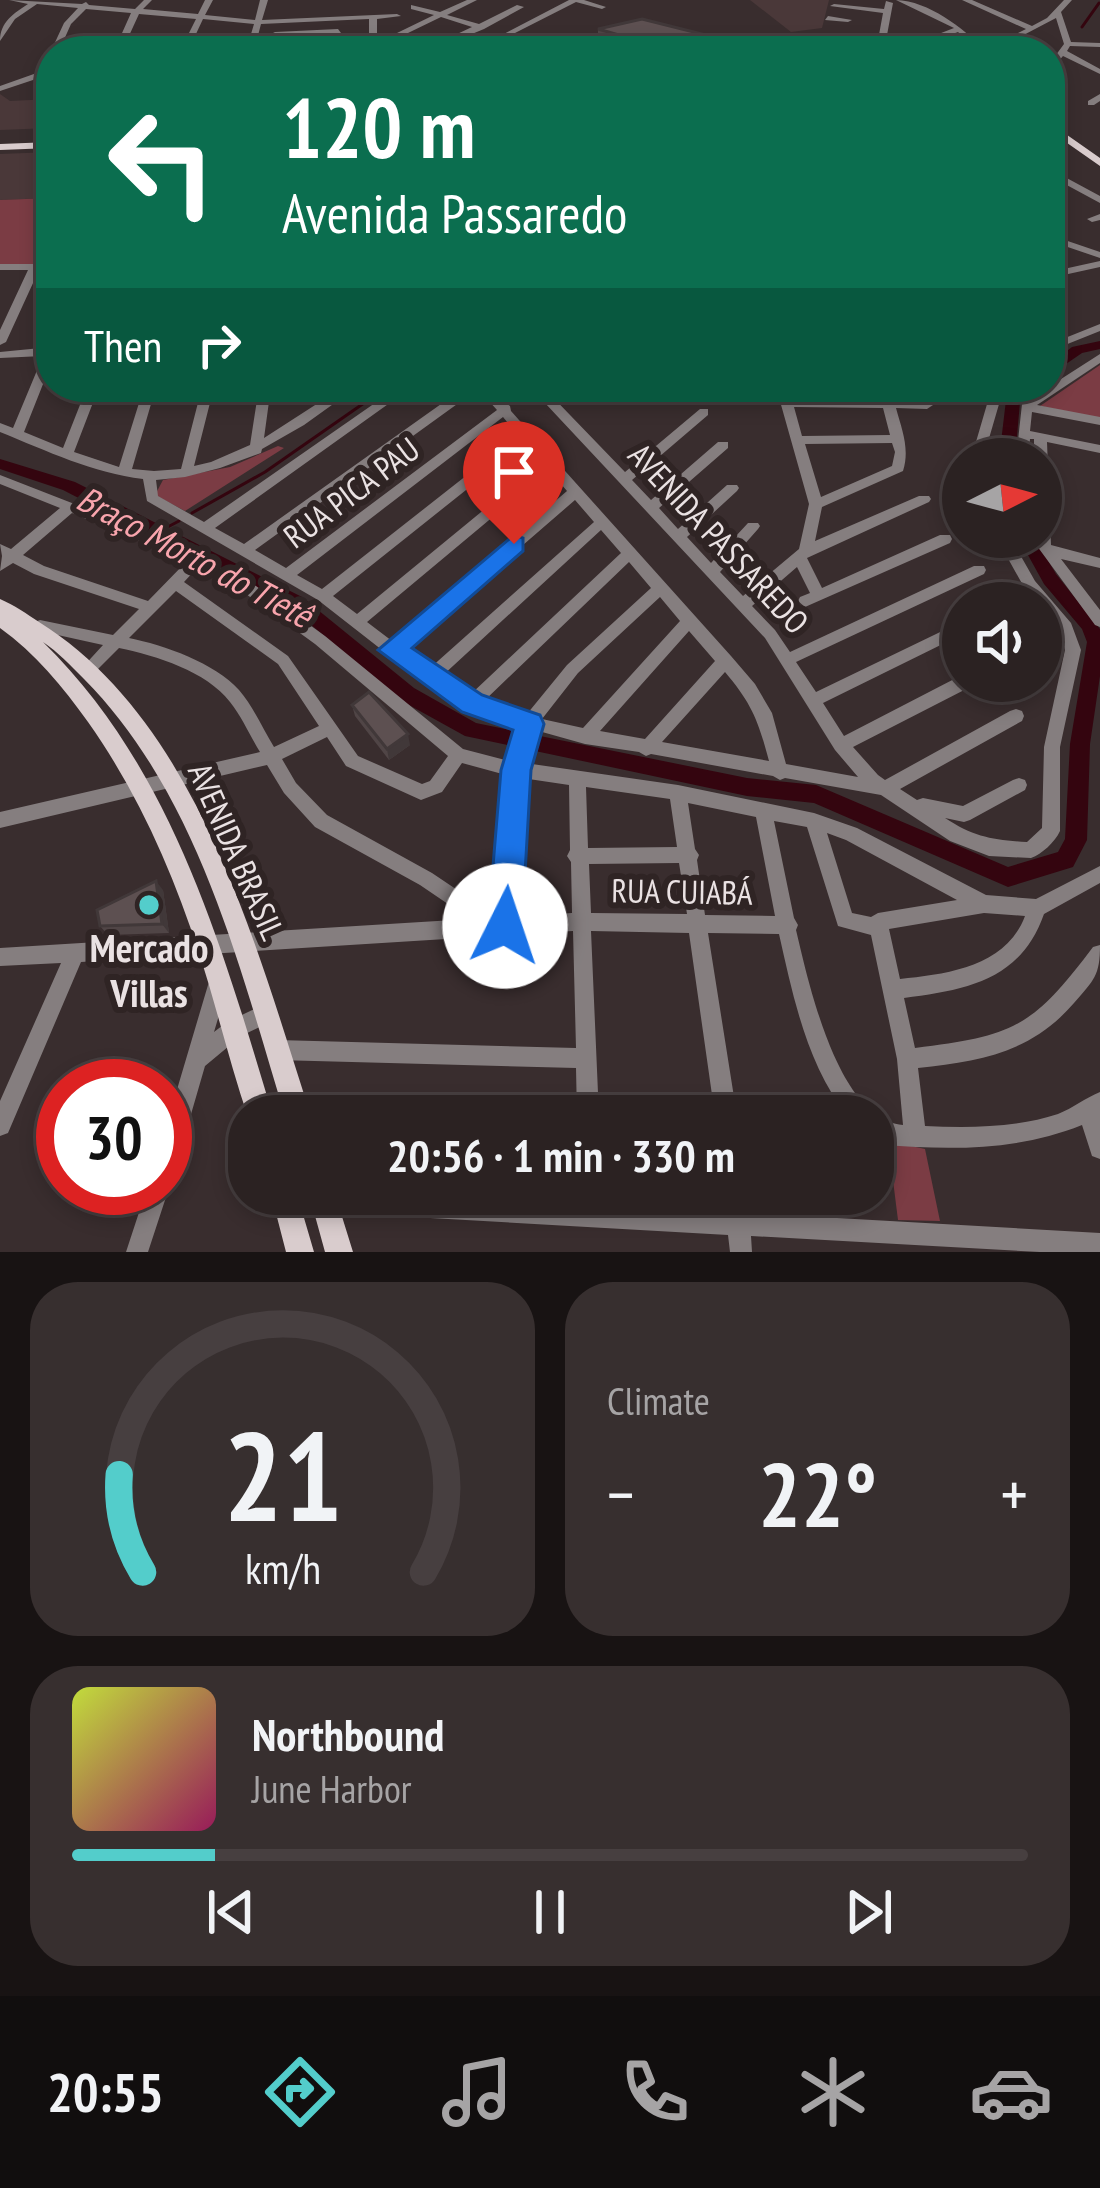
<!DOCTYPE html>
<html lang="en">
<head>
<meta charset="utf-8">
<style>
  body { margin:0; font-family:"PT Sans Narrow",sans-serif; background:#372f2f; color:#f1f3f6; height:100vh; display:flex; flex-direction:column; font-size:45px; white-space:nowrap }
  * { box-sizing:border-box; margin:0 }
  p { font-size:39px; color:#a6a4a5 }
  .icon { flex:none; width:66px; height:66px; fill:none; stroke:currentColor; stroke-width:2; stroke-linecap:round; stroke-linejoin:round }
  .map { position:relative; height:1252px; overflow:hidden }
  .details { display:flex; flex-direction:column; gap:30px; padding:30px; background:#181313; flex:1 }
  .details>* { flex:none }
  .banner { position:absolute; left:36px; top:36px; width:1029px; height:366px; border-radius:48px; box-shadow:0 6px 18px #0003,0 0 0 3px #473f40; background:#0b6e4f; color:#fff; overflow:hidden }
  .needle { width:78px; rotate:84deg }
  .fabs { position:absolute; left:942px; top:438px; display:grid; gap:24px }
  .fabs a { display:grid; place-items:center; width:120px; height:120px; border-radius:50%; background:#2b2222; box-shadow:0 6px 18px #0003,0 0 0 3px #473f40; font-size:60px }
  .speed { position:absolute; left:36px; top:1059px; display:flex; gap:24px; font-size:60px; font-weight:700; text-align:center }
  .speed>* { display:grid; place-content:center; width:156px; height:156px; border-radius:50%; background:#2b2222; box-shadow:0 6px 18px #0003,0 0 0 3px #473f40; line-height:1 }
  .speed .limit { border:18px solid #d22; background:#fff; color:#111 }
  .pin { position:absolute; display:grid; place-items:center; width:102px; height:102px; color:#fff; margin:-123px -51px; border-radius:50% 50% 50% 0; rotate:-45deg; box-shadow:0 0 12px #0007 }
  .pin .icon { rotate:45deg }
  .me { position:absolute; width:132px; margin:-66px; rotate:4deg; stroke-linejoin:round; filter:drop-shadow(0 0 9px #0008) }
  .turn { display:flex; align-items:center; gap:42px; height:252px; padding:0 48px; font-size:54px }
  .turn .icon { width:156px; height:156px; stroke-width:2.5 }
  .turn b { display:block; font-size:84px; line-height:102px }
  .then { display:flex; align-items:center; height:114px; padding:0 48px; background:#0003; gap:24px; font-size:45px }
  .big { font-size:90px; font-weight:700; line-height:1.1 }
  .details .tile { flex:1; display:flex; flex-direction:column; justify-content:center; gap:18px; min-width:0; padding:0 42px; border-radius:48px; background:#372f2f }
  .details .dial { align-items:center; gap:0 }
  .dial svg { height:312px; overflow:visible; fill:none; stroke:#473f40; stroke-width:7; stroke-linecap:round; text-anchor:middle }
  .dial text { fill:#f1f3f6; stroke:none }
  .song { display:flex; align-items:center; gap:36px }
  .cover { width:144px; height:144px; border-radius:18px; background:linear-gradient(135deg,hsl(70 70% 55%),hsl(330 70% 35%)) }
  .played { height:12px; border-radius:6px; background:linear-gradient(90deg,#53cdcb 15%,#473f40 15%) }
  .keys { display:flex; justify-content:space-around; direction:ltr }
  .heat { display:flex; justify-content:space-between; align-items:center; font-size:66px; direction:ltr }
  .details .tiles { flex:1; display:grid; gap:30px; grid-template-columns:1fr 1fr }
  .tile:last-child { grid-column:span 2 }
  .trip { position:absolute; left:228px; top:1095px; width:666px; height:120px; border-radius:48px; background:#2b2222; box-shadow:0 6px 18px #0003,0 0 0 3px #473f40; font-weight:700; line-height:120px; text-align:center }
  .tabs { display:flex; height:192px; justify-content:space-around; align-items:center; background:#110e0e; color:#a6a4a5 }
  .tabs .icon { width:84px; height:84px }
  .tabs .selected { color:#53cdcb }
  .tabs b { font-size:54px; color:#f1f3f6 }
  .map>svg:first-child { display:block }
  .built { fill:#4a3839 }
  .green { fill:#7b3c44 }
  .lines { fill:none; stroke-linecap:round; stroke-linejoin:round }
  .stream { stroke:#34050f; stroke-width:3 }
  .river { fill:#34050f; fill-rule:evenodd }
  .minor { fill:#857e7f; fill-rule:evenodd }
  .major { fill:#d9cccd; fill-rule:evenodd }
  .wall { fill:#504546 }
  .shaded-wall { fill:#413839 }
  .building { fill:#5d5051; stroke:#413839; stroke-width:3 }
  .route { fill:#1a73e8; stroke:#114b97; stroke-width:3 }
  .poi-dot { fill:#53cdcb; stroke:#2f2424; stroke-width:4.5 }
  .labels { text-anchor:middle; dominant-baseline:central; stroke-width:12; stroke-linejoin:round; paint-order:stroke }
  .street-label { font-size:33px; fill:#eae2e3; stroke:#2f2424 }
  .water-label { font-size:36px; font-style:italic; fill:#f9a5ad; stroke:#2f2424 }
  .near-poi-label { font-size:39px; font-weight:bold; fill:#eae2e3; stroke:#2f2424 }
</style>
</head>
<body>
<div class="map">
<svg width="1100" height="1252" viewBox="0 0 1100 1252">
  <rect width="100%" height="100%" fill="#392d2e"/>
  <!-- built -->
  <path class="built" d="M750,0H829L822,28L791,32Z
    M0,94L10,101L51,99V128L0,130Z
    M51,152V198L0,200V154Z"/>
  <!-- green -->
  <path class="green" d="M51,198V264H0V200Z
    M1100,365V418L1040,406Z
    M278,446L284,448L185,511L155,495L163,480L230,467Z
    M888,1141L925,1149L940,1221L898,1220Z"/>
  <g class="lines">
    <!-- stream -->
    <path class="stream" d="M1082,27L1099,3
      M192,513L265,472L387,387
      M162,530L179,521"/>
    <!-- river -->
    <path class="river" d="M1100,341V349L1082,353L1050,375V364L1072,347Z
      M1020,387H1036L1020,402L1015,459H999L1006,400Z
      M0,459L75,482L302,597L414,688L476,723L747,778L816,785L1008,867L1058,852L1065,839L1070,744L1087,642L1082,629L1044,584L1018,537H1034L1056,574L1100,629V676L1090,744L1087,840L1073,867L1008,887L814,803L747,796L465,736L400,700L290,607L63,490L0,469Z"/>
    <!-- minor -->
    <path class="minor" d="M9,0L82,4L86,2L89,5L135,9L144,0H152L143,9L198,14L205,0H213L205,15L255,20L260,0H268L262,20L397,14L401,16L377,19V51H369V19L261,24L254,51H246L254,24L203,19L188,51H180L196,19L139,14L122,51H114L131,13L86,9L71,24L59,51H51L64,23L78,8L37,4L15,19L0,41C0,22 14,13 28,4Z
      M467,0H477L447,15L479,24L517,5L524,7L484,29L438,48L397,33L434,15L411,9V5L440,12ZM441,17L472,27L438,43L408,33Z
      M569,0H584L606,7L602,9L576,2L515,33L568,51H556L509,37L481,51H471Z
      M896,0C929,1 962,28 985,49L1026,29L962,0H972L1032,26L1047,18L1064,0H1072L1061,12L1071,42L1100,43V47L1070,46L1067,51L1100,69V74L1063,56L1050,71V63L1064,44L1056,18L993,51H978L958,32L906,51H895L954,28Z
      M886,1L893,3L884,51H876L883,13L830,6L834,4L884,9Z
      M828,16L852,20L848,22L825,20Z
      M338,29L341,33L275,36L271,34L275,32Z
      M848,35L851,39L785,48L781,46Z
      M338,42L341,46L273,49L269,47L273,45Z
      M848,45L851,49L813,51L817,49Z
      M48,69H51V74L0,91V86Z
      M1100,94V101L1094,105H1088V101Z
      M1050,169L1100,196V203L1050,176Z
      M1058,196L1061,197V201L1050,204V198Z
      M1100,214V220L1092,222L1087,219Z
      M1050,235L1100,252V258L1050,241Z
      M1100,261V267L1050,278V272Z
      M0,264H51V270H39L6,342L0,345V330L28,270H0Z
      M1100,324V331L1050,351V344Z
      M51,347V364L24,432L63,448L87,387H99L74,452L119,467L144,387H156L132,469L154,471L181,469L202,387H214L194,466L211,462L250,445L259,387H271L264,438L343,387H357L304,425L262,449L261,453L220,468L185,477L156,480L158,496L204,522L398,387H412L215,528L244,544L465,387H490L495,393L511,387H529L500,399L510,406L511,411L527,429L533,430L535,433L533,436L556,458L557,462L731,656L755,684L772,713L786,764L858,777L835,750L765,638L530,387H543L625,472L700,409H708V415L632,480L651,500L718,442H728V448L659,508L678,529L727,485H737L739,488L737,491L687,537L711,563L748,523H758L760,526L758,529L720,572L743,596L799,549L809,504L776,387H788L792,399L881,400L878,387H890L894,401L931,402L933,405L927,409L896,408C902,430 910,449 903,471L822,507L815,541L919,496H929L931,499L929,502L807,558L822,588L940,535H950L952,539L950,543L805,607L798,601L800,597L810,593L797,567L752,606L775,630L790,652L974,566H984L986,570L984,574L796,662L816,692L963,621V634L823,703L844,736L960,676H963V681H974L972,686L853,747L878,775L885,780L1010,711L1016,709L1022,711L1024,716L1022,721L900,789L917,800L923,798L963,806L1013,780L1019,778L1025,780L1027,785L1025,790L970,820L964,822L945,818C974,837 993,840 1027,842L1042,828L1044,747L1065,650L1059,629L1041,608V603H1037L1025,589L996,537H1010L1035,581L1071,623L1081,650L1060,747V831C1055,842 1042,854 1031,858L989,856L950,841L881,795L785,778L780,780L773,776L651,754L646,756L639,752L585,744L535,730L525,763L678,785L814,813L857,828L986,895L1036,899L1100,866V883L1044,914C1021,980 967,990 904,998L915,1048C1014,1036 1033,1027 1093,947L1100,945C1100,976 1094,980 1074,1003C1031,1053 980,1061 918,1068L925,1126C968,1128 1016,1128 1058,1114C1073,1108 1085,1098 1100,1092V1159L1092,1156L1082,1125C1017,1151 951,1150 883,1145L873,1139V1116H848C807,1066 793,996 779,934L708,933L737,1116H715L689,933L591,931L599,1116H577L576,1068L277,1060L270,1057L267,1050L270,1043L277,1040L576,1048L573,931L81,962L8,1133L0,1136V1101L61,963L0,966V948L470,919L420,885L315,827L284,793L267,765L0,828V812L260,752C250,736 242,717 230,702C206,671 157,656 119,648L94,673H84L81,669L103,645L35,630L32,626L35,622L40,620L113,635L139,609L34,574L13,563L0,571L2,556L0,544L11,549L60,508L0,484V475L172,542L256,586L325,636L463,749L509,761L521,726L478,714L423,682L318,600L147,501L143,479C93,473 47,451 0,432V423L13,428L43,356L0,358V352ZM478,389L497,410L286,568L255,550ZM794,407L883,408L890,435L802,436ZM503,417L518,435L322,589L297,575ZM525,443L542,462L357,614L333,596ZM892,443L895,452L892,466L821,497L805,444ZM549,470L567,491L392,641L367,622ZM575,500L594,522L429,669L403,649ZM72,513L162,550L186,562L148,601L44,566L23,555ZM601,530L621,553L471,694L441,677ZM629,562L651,588L567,665L527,714L484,701ZM197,568L246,594L315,644L448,756L430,781L422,784L358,756L288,656L184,582ZM176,591L278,664L319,726L274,747C263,729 253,706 239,690C215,663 164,645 129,638ZM660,597L680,621L583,728L542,719L578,673ZM689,631L715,661L645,739L600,731ZM725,672C752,704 758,720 769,761L662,742ZM327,737L346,766L421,800L442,792L462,763L506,775L500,822L496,916L432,873L327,815L296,783L282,759ZM522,778L569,785L570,850L567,856L571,862L572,913L515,917L518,822ZM586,787L670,799L677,847L588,848ZM688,803L756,817L775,916L705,915L697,860L699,855L695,849ZM774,821L807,827L838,926L871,935L897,1059L903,1125C838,1120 809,984 796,930L798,925L794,918ZM827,833L846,840L957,900L878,913L871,917L852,913ZM679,863L687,914L591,913L589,864ZM984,913L1025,916C1006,967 947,974 900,979L889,929Z
      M1100,354V363L1037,405L1100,417V425L1032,412L1030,431L1100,445V453L1047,442L1051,545L1100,558V568L1061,559L1100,610V627L1095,625L1037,546V537H1041V459H1034V439H1030L1028,459H1016L1022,404Z
      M671,387H709L693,396Z
      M992,387H1004L983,459H971Z
      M1013,597L1019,599L1021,603H1006Z
      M1043,634L1048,636L1051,640L1048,644L1041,647V635Z
      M218,975L225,978L228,985L214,1032L227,1022L265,1004L272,1007L275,1014L272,1021L241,1036L205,1066L176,1166L173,1174L165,1177V1130L208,985L211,978Z
      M165,1180L169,1188L148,1252H126L147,1188H165Z
      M316,1194H398L726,1212L724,1194H746L748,1213L1100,1233V1252H1040L751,1236L752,1252H730L728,1235L324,1212L316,1209L313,1201Z"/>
    <!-- major -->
    <path class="major" d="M1050,123L1100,158V166L1050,131Z
      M51,142V148L0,150V144Z
      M0,599C14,605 27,614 39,622C199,722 256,947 311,1116H285C239,965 198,794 84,679C70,665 58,652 43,642C173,769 222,947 273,1116H249V1120C230,1065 217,1008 199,953C172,870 138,793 88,722C63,687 35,653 0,628Z
      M271,1194H297L314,1252H286Z
      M309,1194H335L353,1252H325Z"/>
  </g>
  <!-- wall -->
  <path class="wall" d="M598,29L738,43L737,51H624L598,43Z
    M352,705L410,745L389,760L355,716Z
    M163,890L169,933L108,935L100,926Z"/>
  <!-- shaded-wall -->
  <path class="shaded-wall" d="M408,734L410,745L389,760L387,749Z
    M156,881L163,890L169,933L162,924Z"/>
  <!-- building -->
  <path class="building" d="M642,19L738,43L725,51H674L598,29Z
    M369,692L408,734L387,749L352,705Z
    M156,881L162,924L100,926L97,910Z"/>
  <!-- route -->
  <path class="route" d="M514,535L523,538V551L412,648L482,695L540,715L544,724L531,770L522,926L517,938L505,942L493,938L488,926L501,770L513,730L462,712L378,650Z"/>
  <!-- markers -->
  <circle class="poi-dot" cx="149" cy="905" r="12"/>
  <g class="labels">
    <!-- street labels -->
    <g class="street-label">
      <text transform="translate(351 492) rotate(-37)">RUA PICA PAU</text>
      <text transform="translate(719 538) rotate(47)">AVENIDA PASSAREDO</text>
      <text transform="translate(237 851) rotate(66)">AVENIDA BRASIL</text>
      <text transform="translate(682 891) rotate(1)">RUA CUIABÁ</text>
    </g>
    <!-- water labels -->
    <g class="water-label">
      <text transform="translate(195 556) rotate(28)">Braço Morto do Tietê</text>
    </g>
    <!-- near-poi labels -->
    <g class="near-poi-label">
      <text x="149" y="947">Mercado<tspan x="149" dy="45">Villas</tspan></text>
    </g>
  </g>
</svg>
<div class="fabs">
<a><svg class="needle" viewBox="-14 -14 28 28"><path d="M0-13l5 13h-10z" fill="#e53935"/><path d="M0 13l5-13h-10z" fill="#a6a4a5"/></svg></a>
<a><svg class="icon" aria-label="sound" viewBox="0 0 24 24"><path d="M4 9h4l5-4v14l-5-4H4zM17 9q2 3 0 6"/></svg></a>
</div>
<div class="speed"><div class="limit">30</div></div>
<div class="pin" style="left:514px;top:544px;background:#d93025"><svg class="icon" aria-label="arrive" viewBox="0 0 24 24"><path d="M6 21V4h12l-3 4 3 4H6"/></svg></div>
<svg class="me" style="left:505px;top:926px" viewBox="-20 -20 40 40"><circle r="19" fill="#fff"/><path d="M0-13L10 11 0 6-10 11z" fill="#1a73e8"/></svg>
<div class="trip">20:56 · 1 min · 330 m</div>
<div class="banner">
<div class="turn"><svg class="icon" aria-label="left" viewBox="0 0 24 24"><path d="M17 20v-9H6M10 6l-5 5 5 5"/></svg><div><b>120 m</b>Avenida Passaredo</div></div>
<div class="then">Then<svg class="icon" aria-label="right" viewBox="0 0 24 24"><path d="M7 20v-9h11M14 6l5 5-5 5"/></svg></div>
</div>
</div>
<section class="details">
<div class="tiles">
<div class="tile dial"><svg viewBox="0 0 100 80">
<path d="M14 69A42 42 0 1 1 86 69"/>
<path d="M14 69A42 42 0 0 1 8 44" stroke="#53cdcb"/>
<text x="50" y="56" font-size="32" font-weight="700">21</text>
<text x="50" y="72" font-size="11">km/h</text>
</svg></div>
<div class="tile"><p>Climate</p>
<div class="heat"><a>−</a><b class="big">22°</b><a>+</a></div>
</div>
<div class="tile">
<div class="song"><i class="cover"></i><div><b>Northbound</b><p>June Harbor</p></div></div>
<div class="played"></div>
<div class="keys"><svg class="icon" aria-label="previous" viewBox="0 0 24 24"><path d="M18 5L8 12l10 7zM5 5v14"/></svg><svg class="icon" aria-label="pause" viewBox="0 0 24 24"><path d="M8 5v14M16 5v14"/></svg><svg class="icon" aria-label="next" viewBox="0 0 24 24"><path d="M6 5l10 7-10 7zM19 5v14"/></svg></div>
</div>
</div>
</section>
<nav class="tabs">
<b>20:55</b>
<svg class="icon selected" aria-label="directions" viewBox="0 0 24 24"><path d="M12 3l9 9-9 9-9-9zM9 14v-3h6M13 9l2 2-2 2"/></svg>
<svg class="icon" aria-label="music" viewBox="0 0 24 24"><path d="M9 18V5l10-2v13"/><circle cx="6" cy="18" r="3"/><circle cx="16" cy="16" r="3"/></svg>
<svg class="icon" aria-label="phone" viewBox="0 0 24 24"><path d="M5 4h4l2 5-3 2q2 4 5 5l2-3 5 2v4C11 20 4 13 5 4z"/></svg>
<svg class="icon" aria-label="climate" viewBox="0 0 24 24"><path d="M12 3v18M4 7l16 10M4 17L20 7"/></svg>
<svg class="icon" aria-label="car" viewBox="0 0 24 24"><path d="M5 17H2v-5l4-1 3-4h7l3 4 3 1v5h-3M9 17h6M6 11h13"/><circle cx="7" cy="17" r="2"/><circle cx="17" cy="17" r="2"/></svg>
</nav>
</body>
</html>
